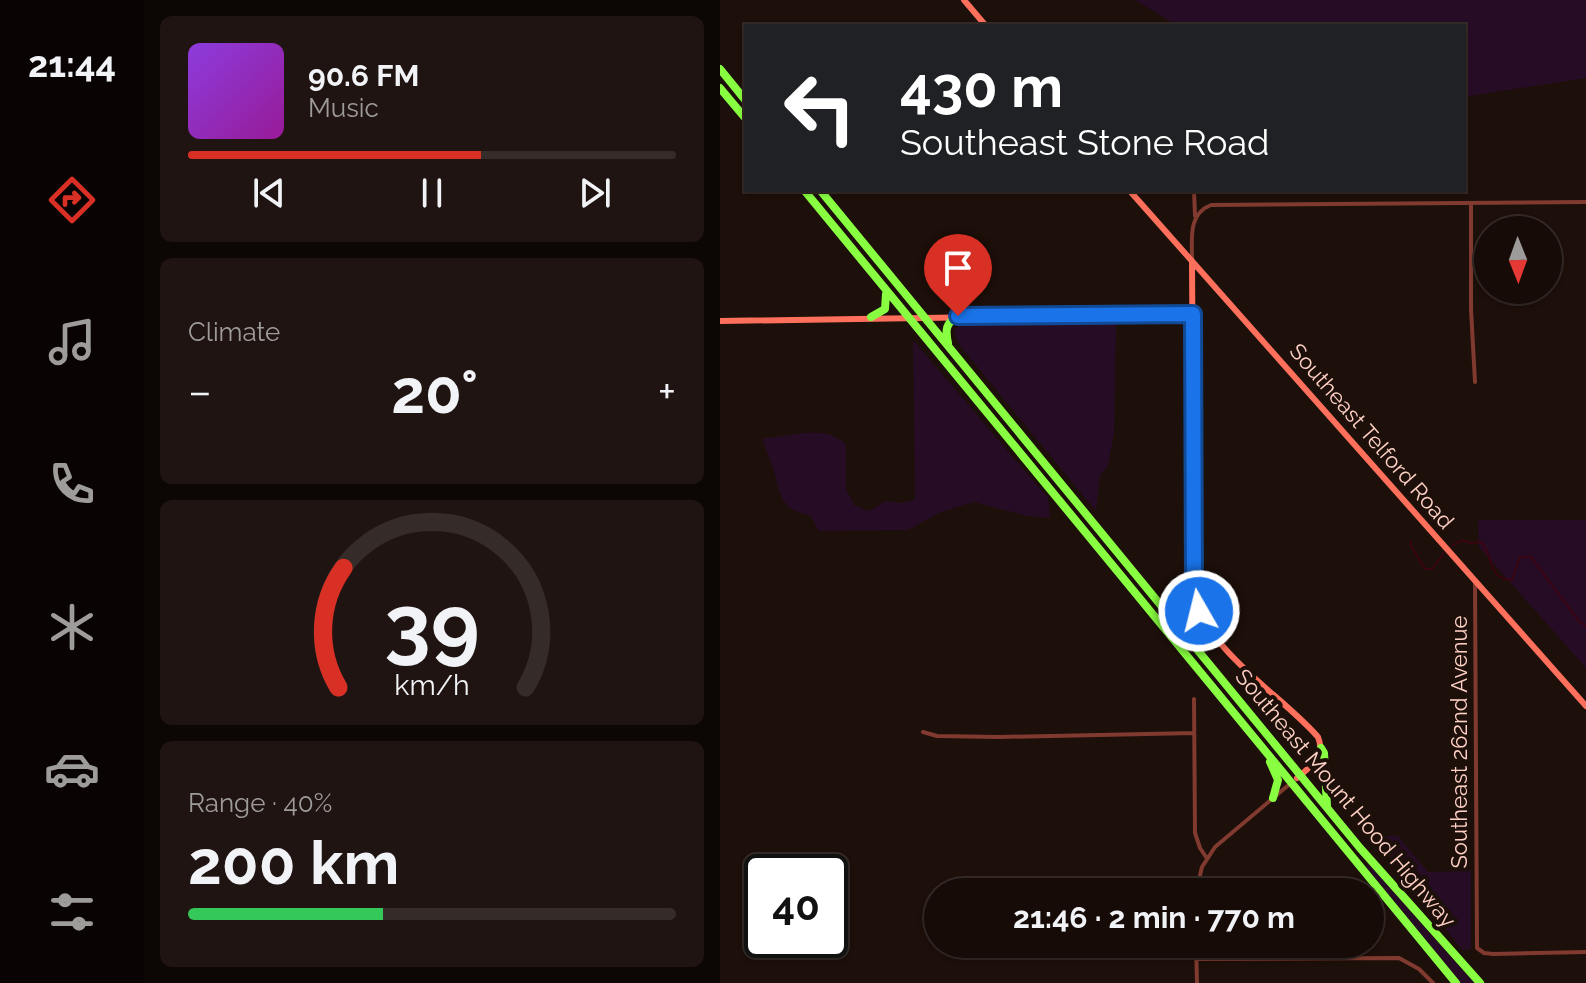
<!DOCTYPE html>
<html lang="en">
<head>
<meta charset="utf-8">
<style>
  body { margin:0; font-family:Raleway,sans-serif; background:#1f1411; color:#f1f3f6; height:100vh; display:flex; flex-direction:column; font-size:30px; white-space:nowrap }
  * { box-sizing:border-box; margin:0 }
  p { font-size:26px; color:#9e9b9b }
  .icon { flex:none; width:44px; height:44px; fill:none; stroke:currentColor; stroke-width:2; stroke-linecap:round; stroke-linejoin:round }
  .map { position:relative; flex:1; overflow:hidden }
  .drawer { display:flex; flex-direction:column; gap:16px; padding:16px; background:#0c0604; width:576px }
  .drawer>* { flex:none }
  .top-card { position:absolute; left:24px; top:24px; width:722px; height:168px; border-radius:0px; box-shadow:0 2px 6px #0004,0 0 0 2px #352b28; background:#202124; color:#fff; overflow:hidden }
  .needle { width:52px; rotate:179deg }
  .controls { position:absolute; left:754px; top:216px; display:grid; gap:16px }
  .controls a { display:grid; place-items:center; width:88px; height:88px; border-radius:50%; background:#160b07; box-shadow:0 2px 6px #0004,0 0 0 2px #352b28; font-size:40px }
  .speed { position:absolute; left:24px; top:854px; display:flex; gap:16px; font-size:40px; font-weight:700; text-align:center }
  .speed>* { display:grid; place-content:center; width:104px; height:104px; border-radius:50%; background:#160b07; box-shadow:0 2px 6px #0004,0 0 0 2px #352b28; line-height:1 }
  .speed .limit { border:4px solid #111; border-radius:12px; background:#fff; color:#111 }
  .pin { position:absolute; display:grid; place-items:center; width:68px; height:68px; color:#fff; margin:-82px -34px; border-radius:50% 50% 50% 0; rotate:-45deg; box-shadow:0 0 8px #0007 }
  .pin .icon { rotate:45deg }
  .me { position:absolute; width:88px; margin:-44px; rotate:352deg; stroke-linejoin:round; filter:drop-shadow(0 0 6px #0008) }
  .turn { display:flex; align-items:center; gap:28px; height:168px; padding:0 24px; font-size:36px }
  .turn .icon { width:104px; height:104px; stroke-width:2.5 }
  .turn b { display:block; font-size:56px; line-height:68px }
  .big { font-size:60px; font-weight:700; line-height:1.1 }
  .drawer .card { flex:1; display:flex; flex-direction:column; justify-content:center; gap:12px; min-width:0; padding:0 28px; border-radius:12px; background:#1f1411 }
  .drawer .dial { align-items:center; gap:0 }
  .dial svg { height:208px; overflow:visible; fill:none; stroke:#352b28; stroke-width:7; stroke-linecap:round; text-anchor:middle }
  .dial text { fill:#f1f3f6; stroke:none }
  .song { display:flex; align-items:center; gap:24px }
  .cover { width:96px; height:96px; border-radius:12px; background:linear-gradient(135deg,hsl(270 70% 55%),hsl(300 70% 35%)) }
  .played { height:8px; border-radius:4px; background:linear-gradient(90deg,#d93025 60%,#352b28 60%) }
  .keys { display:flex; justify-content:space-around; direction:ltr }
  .heat { display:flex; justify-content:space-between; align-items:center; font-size:44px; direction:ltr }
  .charge { height:12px; border-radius:6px; background:linear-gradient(90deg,#34c759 40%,#352b28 0) }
  .trip { position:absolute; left:204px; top:878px; width:460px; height:80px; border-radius:40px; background:#160b07; box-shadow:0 2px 6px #0004,0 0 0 2px #352b28; font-weight:700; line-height:80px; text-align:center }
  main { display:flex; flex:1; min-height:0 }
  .dock { display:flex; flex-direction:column; width:144px; justify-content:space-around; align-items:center; background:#090403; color:#9e9b9b }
  .dock .icon { width:56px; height:56px }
  .dock .on { color:#d93025 }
  .dock b { font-size:36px; color:#f1f3f6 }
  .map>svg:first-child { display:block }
  .green { fill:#270c25 }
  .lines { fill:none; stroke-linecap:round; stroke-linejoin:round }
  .stream { stroke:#3b0412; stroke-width:2 }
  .street { stroke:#813a2f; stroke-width:4 }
  .secondary { stroke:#ff705c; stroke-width:6 }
  .highway { stroke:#88ff40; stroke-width:8 }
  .route-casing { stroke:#114b97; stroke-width:20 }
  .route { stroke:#1a73e8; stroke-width:14 }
  .labels { text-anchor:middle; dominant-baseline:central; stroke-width:8; stroke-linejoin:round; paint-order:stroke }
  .street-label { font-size:22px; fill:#ffd1c5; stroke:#1d0f09 }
</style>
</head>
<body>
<main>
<nav class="dock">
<b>21:44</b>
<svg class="icon on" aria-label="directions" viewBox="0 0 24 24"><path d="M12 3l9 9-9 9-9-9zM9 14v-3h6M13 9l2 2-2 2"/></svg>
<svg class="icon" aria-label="music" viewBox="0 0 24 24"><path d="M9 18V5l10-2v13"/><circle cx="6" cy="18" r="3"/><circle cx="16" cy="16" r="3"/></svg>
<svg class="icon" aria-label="phone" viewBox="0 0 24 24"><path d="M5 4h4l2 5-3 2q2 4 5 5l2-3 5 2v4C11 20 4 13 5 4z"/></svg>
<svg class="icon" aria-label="climate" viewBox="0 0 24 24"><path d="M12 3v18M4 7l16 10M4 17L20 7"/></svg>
<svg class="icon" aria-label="car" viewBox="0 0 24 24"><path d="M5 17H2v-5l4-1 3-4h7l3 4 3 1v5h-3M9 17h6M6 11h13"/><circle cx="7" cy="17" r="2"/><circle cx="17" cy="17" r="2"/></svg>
<svg class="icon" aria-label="filters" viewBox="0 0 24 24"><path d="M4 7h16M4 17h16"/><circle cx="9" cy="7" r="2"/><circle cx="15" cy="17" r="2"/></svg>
</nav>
<section class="drawer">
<div class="card">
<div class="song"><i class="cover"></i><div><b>90.6 FM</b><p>Music</p></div></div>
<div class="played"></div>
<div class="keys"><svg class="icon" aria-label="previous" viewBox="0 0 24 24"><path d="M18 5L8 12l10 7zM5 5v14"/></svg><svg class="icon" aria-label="pause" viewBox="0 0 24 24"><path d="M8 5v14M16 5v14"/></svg><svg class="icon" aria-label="next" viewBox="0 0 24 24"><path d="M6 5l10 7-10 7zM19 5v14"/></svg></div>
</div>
<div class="card"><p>Climate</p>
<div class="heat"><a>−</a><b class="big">20°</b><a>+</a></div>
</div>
<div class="card dial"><svg viewBox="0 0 100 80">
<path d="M14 69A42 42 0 1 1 86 69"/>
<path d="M14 69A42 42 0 0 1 16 23" stroke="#d93025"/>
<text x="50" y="56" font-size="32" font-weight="700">39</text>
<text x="50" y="72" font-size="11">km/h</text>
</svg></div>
<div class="card"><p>Range · 40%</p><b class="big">200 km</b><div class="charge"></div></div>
</section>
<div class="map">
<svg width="866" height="983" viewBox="0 0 866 983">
  <rect width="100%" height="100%" fill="#1d0f09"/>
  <!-- green -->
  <path class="green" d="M415,0H866V78L744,97V26H458Z
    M396,323L394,433L388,466L380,475L376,511L245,352L237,341L234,330L241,324Z
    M193,340L328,498L330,518L307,516L254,502L221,512L188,530L99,531L90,515C59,510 61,494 53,468C50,458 44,448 43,438C70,438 105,422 126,445V489L134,505L149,511L166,501L180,503L195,500Z
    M758,520H866V668L759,547Z
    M653,835L678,836L708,872L751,871V949L742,950Z
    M649,864L754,983H741L646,867Z"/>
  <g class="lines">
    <!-- stream -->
    <path class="stream" d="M691,541V546L705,569H712L724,553
      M732,546L742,540L751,543L761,542C773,555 768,580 792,580L800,557H811L859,621L866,626"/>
    <!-- street -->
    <path class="street" d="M474,190L475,216
      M751,203V309L755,382
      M472,259C472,238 468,214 491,205L866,202
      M755,582L757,948L764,953L773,954L866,952
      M474,699L475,833L480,848L486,857
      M203,732L217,736L279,737L474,733
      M476,892L482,867L495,847L571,783
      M476,944L477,983
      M476,959L679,958L699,969L713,983"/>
    <!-- secondary -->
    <path class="secondary" d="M244,0L266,26
      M409,190L866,706
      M472,261L474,585C480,649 558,691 598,737C606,757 591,766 577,778
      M0,321L473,314"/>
    <!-- highway -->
    <path class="highway" d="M0,69L26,101
      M0,88L26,119
      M84,190L736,983
      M100,190L640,848L760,983
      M151,317L165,309L166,294
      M228,343C225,329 226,323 238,316
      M601,748L604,753L607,806
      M550,762L558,780L553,798"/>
  </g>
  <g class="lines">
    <!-- route casing -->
    <g class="route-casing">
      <path id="route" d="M238,316L473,314L474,585L479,611"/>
    </g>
    <!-- route -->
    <use href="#route" class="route"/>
  </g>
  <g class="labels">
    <!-- street labels -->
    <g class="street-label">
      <text transform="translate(652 436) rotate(49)">Southeast Telford Road</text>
      <text transform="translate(739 742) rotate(-90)">Southeast 262nd Avenue</text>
      <text transform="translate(626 798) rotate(50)">Southeast Mount Hood Highway</text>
    </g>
  </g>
</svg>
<div class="controls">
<a><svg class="needle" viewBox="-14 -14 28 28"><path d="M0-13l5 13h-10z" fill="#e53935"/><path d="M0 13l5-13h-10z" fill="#9e9b9b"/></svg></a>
</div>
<div class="speed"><div class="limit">40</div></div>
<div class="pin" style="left:238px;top:316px;background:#d93025"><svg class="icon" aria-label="arrive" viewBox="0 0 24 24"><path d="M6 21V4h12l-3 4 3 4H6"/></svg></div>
<svg class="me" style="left:479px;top:611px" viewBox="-20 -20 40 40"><circle r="17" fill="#1a73e8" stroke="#fff" stroke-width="3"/><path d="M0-11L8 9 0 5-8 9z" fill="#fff"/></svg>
<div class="trip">21:46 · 2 min · 770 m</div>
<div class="top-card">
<div class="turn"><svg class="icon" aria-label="left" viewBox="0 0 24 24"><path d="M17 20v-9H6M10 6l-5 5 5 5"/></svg><div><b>430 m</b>Southeast Stone Road</div></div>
</div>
</div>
</main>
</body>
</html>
